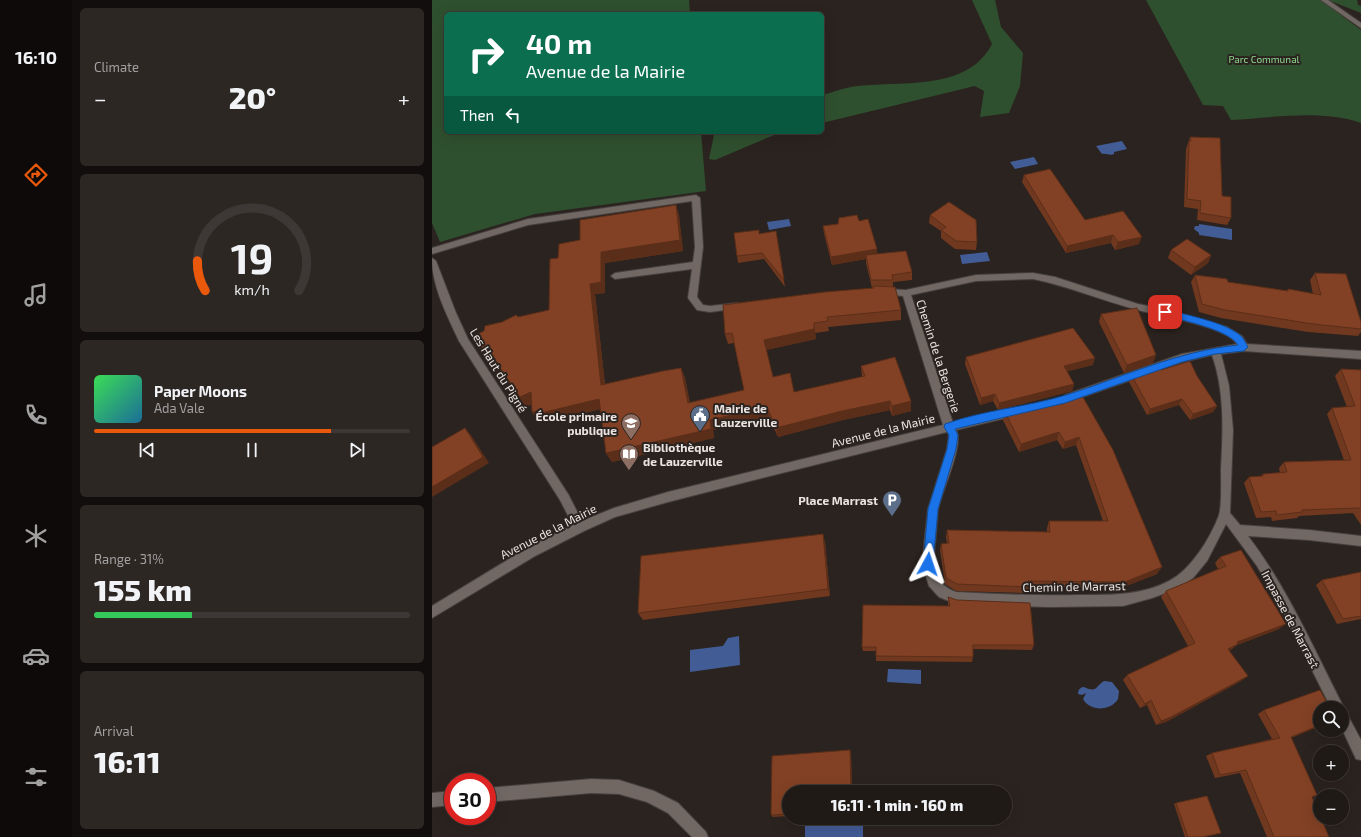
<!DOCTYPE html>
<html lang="en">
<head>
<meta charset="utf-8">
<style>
  body { margin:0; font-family:"Exo 2",sans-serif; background:#2d2724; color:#f1f3f6; height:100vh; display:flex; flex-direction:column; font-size:15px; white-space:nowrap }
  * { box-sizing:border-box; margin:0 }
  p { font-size:13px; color:#a2a1a1 }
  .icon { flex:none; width:22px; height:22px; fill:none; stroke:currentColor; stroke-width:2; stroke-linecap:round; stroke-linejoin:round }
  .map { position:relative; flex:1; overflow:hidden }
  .sheet { display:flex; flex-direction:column; gap:8px; padding:8px; background:#120e0d; width:360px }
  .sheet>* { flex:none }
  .hud { position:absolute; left:12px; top:12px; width:380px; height:122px; border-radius:6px; box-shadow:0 4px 16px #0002,0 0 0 1px #3d3836; background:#0b6e4f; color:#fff; overflow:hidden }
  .tools { position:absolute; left:881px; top:701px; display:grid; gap:8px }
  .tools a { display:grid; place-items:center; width:36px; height:36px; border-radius:50%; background:#201a17; box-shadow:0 4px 16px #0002,0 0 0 1px #3d3836; font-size:20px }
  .speed { position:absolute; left:12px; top:773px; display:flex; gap:8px; font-size:20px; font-weight:700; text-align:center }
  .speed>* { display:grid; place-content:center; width:52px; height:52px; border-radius:50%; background:#201a17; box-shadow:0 4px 16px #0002,0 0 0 1px #3d3836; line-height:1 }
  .speed .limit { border:6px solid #d22; background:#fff; color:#111 }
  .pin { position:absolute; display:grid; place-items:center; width:34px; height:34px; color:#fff; margin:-17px; border-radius:8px; box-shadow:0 2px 6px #0006 }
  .me { position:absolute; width:44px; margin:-22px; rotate:5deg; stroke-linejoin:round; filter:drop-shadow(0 0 3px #0008) }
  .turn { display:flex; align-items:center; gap:14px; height:84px; padding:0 16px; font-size:18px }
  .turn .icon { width:52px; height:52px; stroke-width:2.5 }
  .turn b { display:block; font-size:28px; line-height:34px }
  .then { display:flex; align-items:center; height:38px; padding:0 16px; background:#0003; gap:8px; font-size:15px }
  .big { font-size:30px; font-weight:800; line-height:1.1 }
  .sheet .widget { flex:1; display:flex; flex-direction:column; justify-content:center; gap:6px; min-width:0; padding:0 14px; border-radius:6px; background:#2d2724 }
  .sheet .dial { align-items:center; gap:0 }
  .dial svg { height:104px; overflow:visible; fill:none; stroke:#3d3836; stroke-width:7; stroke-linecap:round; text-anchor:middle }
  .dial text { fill:#f1f3f6; stroke:none }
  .song { display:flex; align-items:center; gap:12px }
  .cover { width:48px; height:48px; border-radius:6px; background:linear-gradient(135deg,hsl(130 70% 55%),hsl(200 70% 35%)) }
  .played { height:4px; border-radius:2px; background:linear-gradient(90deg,#ea580c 75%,#3d3836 75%) }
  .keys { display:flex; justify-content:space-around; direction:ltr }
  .heat { display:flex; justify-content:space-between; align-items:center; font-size:22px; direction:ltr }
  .charge { height:6px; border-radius:3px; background:linear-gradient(90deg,#34c759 31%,#3d3836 0) }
  .trip { position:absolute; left:350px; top:785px; width:230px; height:40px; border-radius:20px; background:#201a17; box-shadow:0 4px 16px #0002,0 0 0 1px #3d3836; font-weight:800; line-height:40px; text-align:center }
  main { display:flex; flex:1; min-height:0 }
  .dock { display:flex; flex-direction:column; width:72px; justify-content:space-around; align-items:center; background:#0d0a09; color:#a2a1a1 }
  .dock .icon { width:28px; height:28px }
  .dock .on { color:#ea580c }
  .dock b { font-size:18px; color:#f1f3f6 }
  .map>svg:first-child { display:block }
  .green { fill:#2f502f }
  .water { fill:#425c96 }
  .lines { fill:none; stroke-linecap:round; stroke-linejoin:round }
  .minor-casing { stroke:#47403d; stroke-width:2 }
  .minor { fill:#716864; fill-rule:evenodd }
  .wall { fill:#70381f }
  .shaded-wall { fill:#5b2e19 }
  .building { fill:#824124; stroke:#5b2e19 }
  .route { fill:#1a73e8; stroke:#114b97 }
  .labels { text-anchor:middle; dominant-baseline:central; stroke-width:4; stroke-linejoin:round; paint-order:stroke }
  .far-park-label { font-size:10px; fill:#8eda8e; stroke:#2b231f }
  .street-label { font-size:12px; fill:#eae4e2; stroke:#2b231f }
  .poi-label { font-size:12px; font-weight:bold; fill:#eae4e2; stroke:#2b231f; text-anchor:start }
</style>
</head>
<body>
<main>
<nav class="dock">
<b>16:10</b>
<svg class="icon on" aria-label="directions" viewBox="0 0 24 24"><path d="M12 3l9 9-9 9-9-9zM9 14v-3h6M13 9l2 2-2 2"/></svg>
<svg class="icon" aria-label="music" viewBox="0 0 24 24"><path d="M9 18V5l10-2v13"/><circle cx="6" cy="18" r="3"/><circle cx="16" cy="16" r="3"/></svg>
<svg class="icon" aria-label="phone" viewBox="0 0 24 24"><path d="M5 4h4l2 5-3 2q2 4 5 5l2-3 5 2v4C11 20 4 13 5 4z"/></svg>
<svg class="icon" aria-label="climate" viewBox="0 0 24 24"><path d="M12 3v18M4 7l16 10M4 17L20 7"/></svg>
<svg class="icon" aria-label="car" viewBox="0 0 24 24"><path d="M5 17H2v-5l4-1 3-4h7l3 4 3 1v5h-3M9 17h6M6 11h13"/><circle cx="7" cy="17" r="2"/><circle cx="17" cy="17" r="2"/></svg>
<svg class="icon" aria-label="filters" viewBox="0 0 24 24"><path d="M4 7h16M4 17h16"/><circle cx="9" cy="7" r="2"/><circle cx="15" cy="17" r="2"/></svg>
</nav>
<section class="sheet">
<div class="widget"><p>Climate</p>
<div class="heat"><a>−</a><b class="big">20°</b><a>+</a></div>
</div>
<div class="widget dial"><svg viewBox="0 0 100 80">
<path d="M14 69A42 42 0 1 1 86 69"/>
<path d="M14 69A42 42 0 0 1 8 46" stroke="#ea580c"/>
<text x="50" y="56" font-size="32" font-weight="700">19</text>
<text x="50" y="72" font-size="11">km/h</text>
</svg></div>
<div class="widget">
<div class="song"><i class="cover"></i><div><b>Paper Moons</b><p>Ada Vale</p></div></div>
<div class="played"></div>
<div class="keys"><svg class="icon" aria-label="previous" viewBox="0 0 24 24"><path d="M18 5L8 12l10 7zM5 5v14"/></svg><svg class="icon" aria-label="pause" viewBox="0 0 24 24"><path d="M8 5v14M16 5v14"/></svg><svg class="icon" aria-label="next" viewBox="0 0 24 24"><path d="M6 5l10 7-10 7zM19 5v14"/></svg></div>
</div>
<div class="widget"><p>Range · 31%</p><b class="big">155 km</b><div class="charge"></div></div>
<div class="widget"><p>Arrival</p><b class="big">16:11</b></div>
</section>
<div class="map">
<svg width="929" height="837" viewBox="0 0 929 837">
  <rect width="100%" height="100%" fill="#2b231f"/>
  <!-- green -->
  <path class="green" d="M0,0H257L258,14H14V132H269L274,191L103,214L8,242L0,223Z
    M540,0H563L569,27L591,53L588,86L577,113L548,117L552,91L543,86L390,123V95C402,92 414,87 426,86C471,81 536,91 560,44Z
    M714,0H894L890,1L929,30V123C890,109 840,118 799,120L791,106L771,105Z
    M896,0H925L926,5L929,6V13Z
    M289,132H354L342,135L283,160L277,159L282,135Z"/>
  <!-- water -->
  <path class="water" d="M690,141L695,149L682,152V154C678,156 674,153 670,154L664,146Z
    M602,157L606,164L583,169L578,162Z
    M357,219L359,226L337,230L335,222Z
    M767,224L800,229V240L767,235V233L762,229L763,226H767Z
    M555,252L558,261L530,264L528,255Z
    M307,636L308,665L258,672V650L291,646L296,638Z
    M456,669L489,670V684L455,682Z
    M672,681L680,682L687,691L686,699C679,711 658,712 651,699L654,693L650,695L646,694C646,690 648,687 652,687C665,693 663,687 672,681Z
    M392,818H431V837H373V822L392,820Z"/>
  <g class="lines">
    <!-- minor casing -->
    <g class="minor-casing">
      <path id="minor" d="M889,0H896L929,23V28Z
        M264,195L268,198L271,247L265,297L271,305L278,306L305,303L308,304L310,306L308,308L278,312L265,310L256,298L260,269L183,279L179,276L183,273L261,262L263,247L260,201L96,225L0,254V248L96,219Z
        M0,258L4,261L24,313L36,339L136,494L150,521L182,508L236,492L511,425L471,296L449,294L448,292L452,289L474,290L544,275L601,273L623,277L706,304L733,309L777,322L795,327L810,336L815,344L929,351V359L812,351L789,354L797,386L801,430L798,513L808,525L877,530L929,536V546L877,540L816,536C855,587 881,647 910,704L912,708L911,710L914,712L929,740V760L924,759L910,729V708H899L844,598L825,566L794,524L775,561L761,578L745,589L720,598L691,606L617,607L524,604L507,597L497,586L490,564L496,509L515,449L517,435L515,432L314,482L236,502L183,517L152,531L103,556L0,618V606L95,548L141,525L128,500L27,341C15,315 0,287 0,258ZM601,279C637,286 670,301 706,310C727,316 794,326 805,344L750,354L633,395L631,398L633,401L636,402L751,362L780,355C793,391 791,432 789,469C789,481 790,505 787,515C779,537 759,570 737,581C709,596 676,595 645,595C605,596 564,594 524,592C500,583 501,566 503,544C504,533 505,521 506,510C509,492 533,444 524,430L586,415L590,414L591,411L590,408L586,407L521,423L479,295L544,281Z
        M159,779L187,780L222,791L246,803L274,832L276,837H260L236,813L215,802L187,794L159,793L55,802V788Z
        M21,791V805L0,807V793Z"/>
    </g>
    <!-- minor -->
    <use href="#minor" class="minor"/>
  </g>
  <!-- wall -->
  <path class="wall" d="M758,137L790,196L799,218L795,225L765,220L766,209L752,207L754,149Z
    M592,175L653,220L707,244L683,250L679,243L634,253L590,182Z
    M244,205L247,216L251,251L173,263V293L163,294L173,384L249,368L253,378L258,403L312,390L302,343L296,344L293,334L440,288L434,263V259L400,265L392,234L391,226L427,221L445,254L480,272V280L461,282V287L469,310V320L396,327L397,331L383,333L384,339L334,350L341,377L362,392L430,377L429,366L479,401V411L460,416L458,410L411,420L346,437L337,417L281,430L282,438L180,462L174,453L169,409L116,422L114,420L107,422L100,412V404L94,407L70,372L67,374L60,364L70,322L86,317L117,310L126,258L148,240Z
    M498,215L545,242L544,250L523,249L509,238V231L497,223Z
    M344,231L353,287L332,259L306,263L305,256L327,234Z
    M739,250L779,255L776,263L759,275L736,258Z
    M883,273L929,322V332L926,336L876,332L789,318L767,312L759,282L763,275L796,282L855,291L856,289L881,294L878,280Z
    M669,314L721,363L692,373L667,322Z
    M534,357L661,365L635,371L642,384L640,391L566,410L561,401L548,405L533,364Z
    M909,369L929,370V525L921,513L867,516L865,518L840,521L839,517L824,518L812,483L817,477L829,476L831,474L848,473L847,468L852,462L912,460L895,414L900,408L915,407L903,376Z
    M729,370L765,376L785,406L781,412L758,420L747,405L715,415L697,382L700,376Z
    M648,392L725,574L689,588L597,587L595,593L524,591L513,584L508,550L509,544L515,543L514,537L515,530L615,532V528L617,521H671L644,445L631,449L625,440L587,452L571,420L573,412Z
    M393,542L398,596L211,620L206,613Z
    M788,557L847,629L805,645L800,649L797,651L809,681L734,722L724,725L715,705L708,708L691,680L695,675L756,646L729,597L734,591L786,569L783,563Z
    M929,572V619L905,624L884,585L890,580Z
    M516,597L602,645L600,650L541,649V657L540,662L444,661V651H431L430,647L516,606Z
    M888,708V726L859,738L880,797L897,837H835L808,773L783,778L774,756L780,753L840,739L826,714L832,710Z
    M418,750L419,753L420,792H357V816L341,817L339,815L340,756Z
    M744,803L789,833L772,837H753L742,804Z"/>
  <!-- shaded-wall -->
  <path class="shaded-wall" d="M244,205L247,216L251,251L173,263V293L163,294L174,395L169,385L158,284L169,252Z
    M681,235L679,243L634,253L635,246Z
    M710,237L707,244L683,250L686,242Z
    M445,249V257L434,255V259L400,265L399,257Z
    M779,255L776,263L759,275L763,267Z
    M382,323L384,339L334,350L332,340Z
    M724,355L721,363L692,373L695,365Z
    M663,358L661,365L630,373L632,366Z
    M64,362L71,372L67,374L60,364Z
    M249,368L253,378L259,413L256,403Z
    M642,384L640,391L566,410L567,403Z
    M99,392L105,401L94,407L88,397Z
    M563,394L561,401L548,405L549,398Z
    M167,399L173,408L116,422L114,420L107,422L100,412Z
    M750,399L747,405L715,415L718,409Z
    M458,401V410L411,420L346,437L344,428L410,411Z
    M479,401V411L460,416V406Z
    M785,406L781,412L758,420L761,414Z
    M335,407L337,417L281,430L282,438L180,462L174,453L278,420Z
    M33,428L39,435L57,463L0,497V487Z
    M627,432L625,440L587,452L589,444Z
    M647,437L644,445L631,449L633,442Z
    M391,534L393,542L398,596L396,589Z
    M730,567L725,574L689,588L693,582Z
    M854,624L847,629L805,645L800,649L790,654L805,642Z
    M816,676L809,681L734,722L724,725L729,721Z
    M719,700L715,705L708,708L713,704Z
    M888,725V726L852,740L859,737Z
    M418,750L419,753L420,792H419Z"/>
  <!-- building -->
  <path class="building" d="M758,137L788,138L790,196L799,197V218L768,213L769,201L755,199L757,141H759Z
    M618,169L653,220L691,211L710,237L686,242L681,235L635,246L592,175Z
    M517,202L544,220L545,242L524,241L509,230L514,227L498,215Z
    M244,205L248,240L169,252V282L158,284L169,385L231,371L249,368L256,403L312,390L300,333L293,334L291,305L393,292L442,288L441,286L463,287L469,310L395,317L396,321L382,323V329L332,340L341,377L358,373L362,392L433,376L429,366L463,357L479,401L460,406L458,401L410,411L344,428L335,407L278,420L279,429L174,453L167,399L109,413V410L100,412L99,392L88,397L64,362L60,364L42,336L52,331L53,326L70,322L84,315L86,317L117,310L118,259L126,258L127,244L148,240V220Z
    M425,215L427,221L436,219L445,249L399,257L391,226L406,224L407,218Z
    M327,230V234L344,231L352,280L330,253L305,256L302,233Z
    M755,239L779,255L763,267L739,250Z
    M474,251L480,272L460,275L461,280H439L434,255Z
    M883,273L914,274L929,322V329L881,324L793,310L770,304L763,275L795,279L796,282L856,291V289L889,295Z
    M705,308L724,355L695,365L669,314Z
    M641,328L663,358L632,366L642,384L567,403L563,394L549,398L534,357Z
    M758,361L765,376L785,406L761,414L750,399L718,409L700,376L728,366L729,370Z
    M909,369L929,370V510L927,508L870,510V512L845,515L844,511L829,512L817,477L831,476V474L855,472L852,462L919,460L900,408L923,406Z
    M648,392L681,450L730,567L693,582L596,581L597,587L525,584L514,578L509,544L517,543L515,530L618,532L617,521H676L647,437L633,442L627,432L589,444L573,412Z
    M33,428L51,457L0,487V447L14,439Z
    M391,534L396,589L206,613L209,556Z
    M809,550L854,624L805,642L806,644L796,649L816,676L739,717L729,721L719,700L713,704L695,675L763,643L734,591L794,566L788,557Z
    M929,572V616L911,619L890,580Z
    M516,597L525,600L598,603L602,645H541V657L444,656V647H430L431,605L518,606Z
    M888,690L898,708H888V725L859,737L885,795L880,797L888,816V818H889L897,837H842L814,770L788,775L780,753L848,738L832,710Z
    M418,750L419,792H357V814L339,815L340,756Z
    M775,796L789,833L770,837H756L744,803Z"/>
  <!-- route -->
  <path class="route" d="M733,309C753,315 795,322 810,337C812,339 814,344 816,347L812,351L783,354L750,362L633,403L523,429L526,435L524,449L506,509L501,564L500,568L496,569L492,568L491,564L496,509L515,449L517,435L512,427L513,424C552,410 595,407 634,395C691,377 746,351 806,345C796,329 748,320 730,315L729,312Z"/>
  <!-- icons -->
  <defs>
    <g id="civic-pin" transform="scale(1)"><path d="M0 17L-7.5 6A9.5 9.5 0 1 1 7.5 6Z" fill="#5c6f8a" stroke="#2b231f"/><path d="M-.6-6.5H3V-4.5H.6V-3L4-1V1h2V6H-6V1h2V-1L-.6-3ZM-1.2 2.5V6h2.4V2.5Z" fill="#fff"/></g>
    <g id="school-pin" transform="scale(1)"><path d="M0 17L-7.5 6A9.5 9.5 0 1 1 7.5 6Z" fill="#8d6e63" stroke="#2b231f"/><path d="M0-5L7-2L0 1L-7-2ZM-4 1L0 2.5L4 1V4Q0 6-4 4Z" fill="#fff"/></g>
    <g id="library-pin" transform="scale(1)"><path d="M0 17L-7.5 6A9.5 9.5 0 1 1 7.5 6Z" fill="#8d6e63" stroke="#2b231f"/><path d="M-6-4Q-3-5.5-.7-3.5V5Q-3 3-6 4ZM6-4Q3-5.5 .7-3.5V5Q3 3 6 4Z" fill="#fff"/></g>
    <g id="parking-pin" transform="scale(1)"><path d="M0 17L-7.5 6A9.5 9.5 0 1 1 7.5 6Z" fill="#5c6f8a" stroke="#2b231f"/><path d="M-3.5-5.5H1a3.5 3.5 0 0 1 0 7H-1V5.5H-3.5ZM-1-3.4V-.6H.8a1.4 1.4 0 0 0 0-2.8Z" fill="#fff"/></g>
  </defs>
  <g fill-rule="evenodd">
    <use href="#civic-pin" x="268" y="415"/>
    <use href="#school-pin" x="199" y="423"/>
    <use href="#library-pin" x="197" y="454"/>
    <use href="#parking-pin" x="460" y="500"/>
  </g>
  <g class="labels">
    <!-- far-park labels -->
    <g class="far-park-label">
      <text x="832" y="59">Parc Communal</text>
    </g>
    <!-- street labels -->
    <g class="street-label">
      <text transform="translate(507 356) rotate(72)">Chemin de la Bergerie</text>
      <text transform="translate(67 370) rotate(58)">Les Haut du Pigné</text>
      <text transform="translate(451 430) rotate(-14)">Avenue de la Mairie</text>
      <text transform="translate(116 531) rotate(-27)">Avenue de la Mairie</text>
      <text transform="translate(642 586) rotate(-1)">Chemin de Marrast</text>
      <text transform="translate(859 619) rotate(62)">Impasse de Marrast</text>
    </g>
    <!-- poi labels -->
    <g class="poi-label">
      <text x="282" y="408">Mairie de<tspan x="282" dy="14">Lauzerville</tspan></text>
      <text x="185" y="416" text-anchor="end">École primaire<tspan x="185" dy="14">publique</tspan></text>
      <text x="211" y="447">Bibliothèque<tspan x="211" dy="14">de Lauzerville</tspan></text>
      <text x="446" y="500" text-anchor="end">Place Marrast</text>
    </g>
  </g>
</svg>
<div class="tools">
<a><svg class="icon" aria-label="search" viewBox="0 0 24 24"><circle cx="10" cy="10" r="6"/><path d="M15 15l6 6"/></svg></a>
<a>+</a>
<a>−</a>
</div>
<div class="speed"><div class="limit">30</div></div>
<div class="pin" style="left:733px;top:312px;background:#d93025"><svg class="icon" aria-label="arrive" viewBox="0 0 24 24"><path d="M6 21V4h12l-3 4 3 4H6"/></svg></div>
<svg class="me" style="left:496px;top:564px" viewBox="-20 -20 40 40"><path d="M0-17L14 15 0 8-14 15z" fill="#1a73e8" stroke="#fff" stroke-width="4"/></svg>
<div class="trip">16:11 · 1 min · 160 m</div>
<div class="hud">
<div class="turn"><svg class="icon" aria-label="right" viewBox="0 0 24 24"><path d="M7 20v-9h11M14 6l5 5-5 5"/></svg><div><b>40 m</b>Avenue de la Mairie</div></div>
<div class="then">Then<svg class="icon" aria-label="left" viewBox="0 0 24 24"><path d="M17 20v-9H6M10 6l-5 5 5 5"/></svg></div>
</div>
</div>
</main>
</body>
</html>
